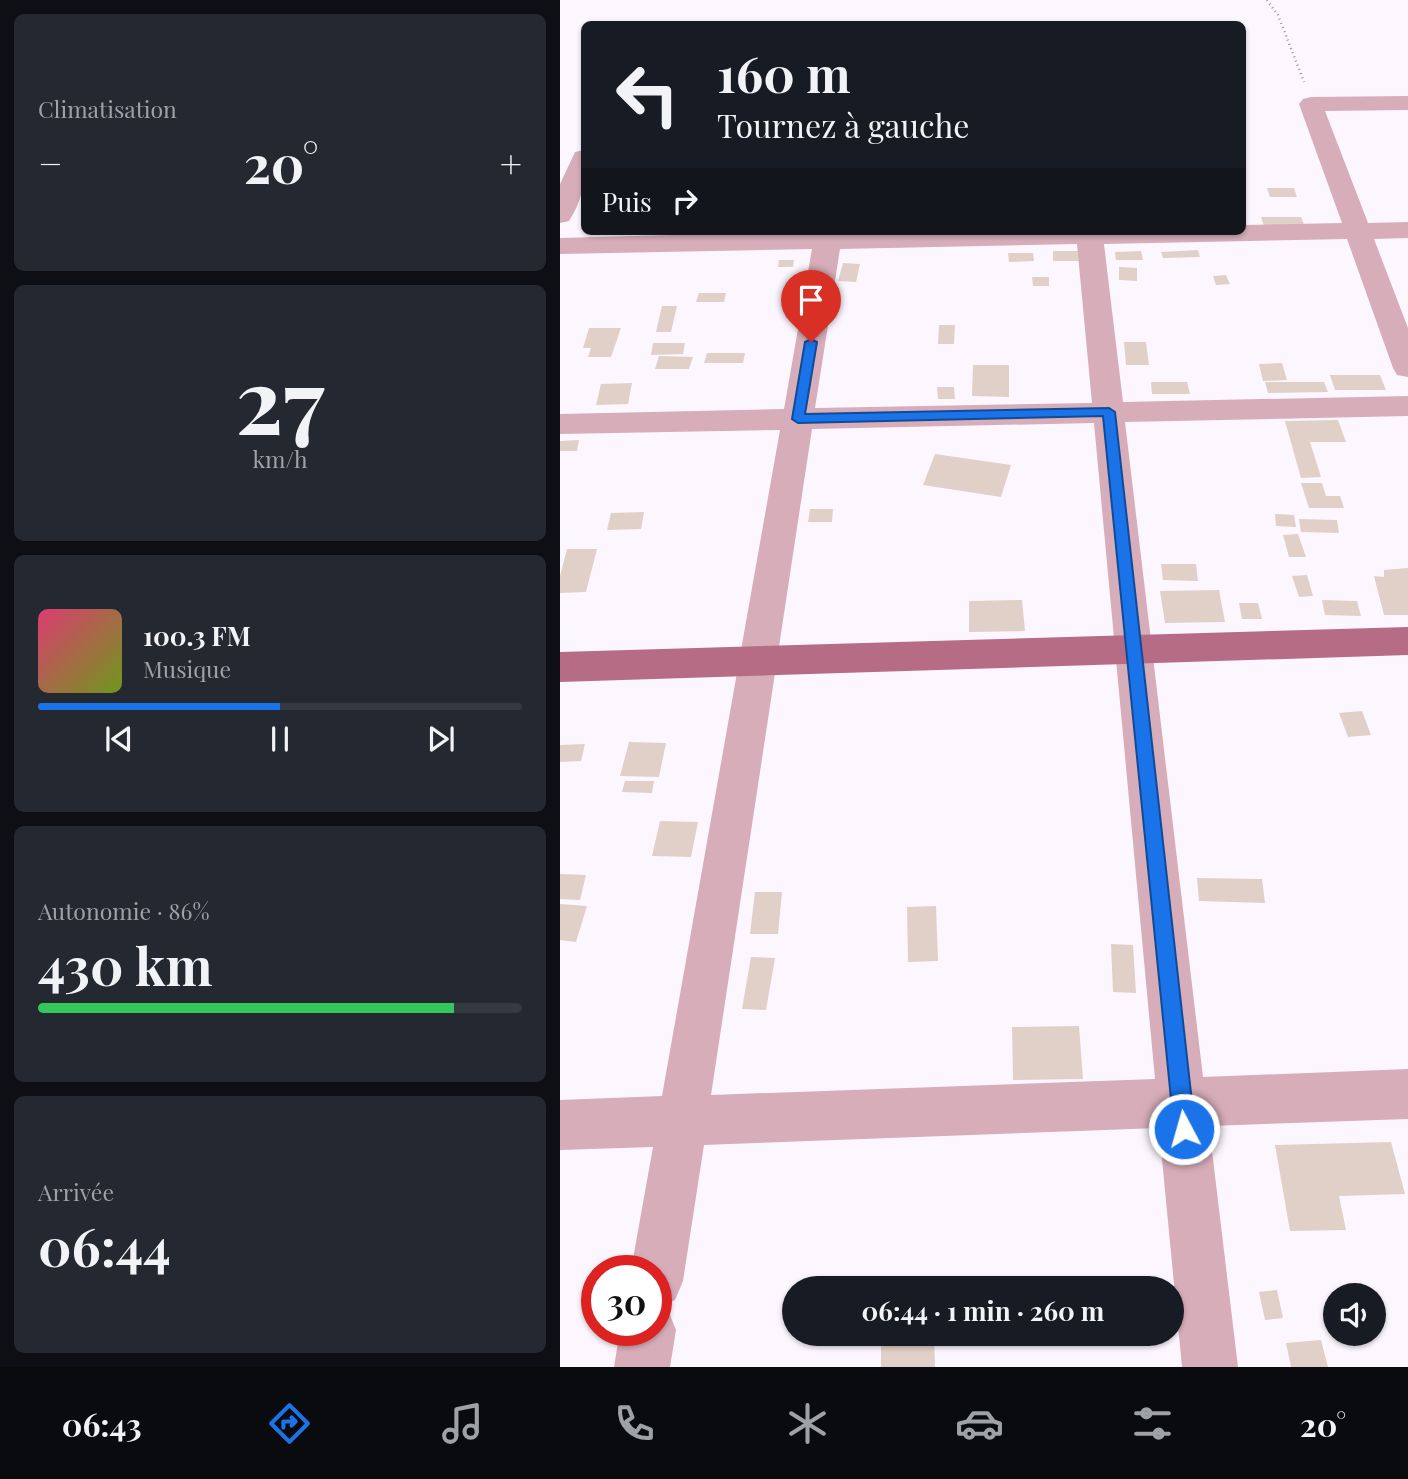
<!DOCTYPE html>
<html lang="fr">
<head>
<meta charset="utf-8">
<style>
  body { margin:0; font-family:"Playfair Display",serif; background:#242831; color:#f1f3f6; height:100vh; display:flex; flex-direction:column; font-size:26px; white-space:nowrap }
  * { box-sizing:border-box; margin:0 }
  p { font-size:23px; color:#9ea1a6 }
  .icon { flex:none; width:38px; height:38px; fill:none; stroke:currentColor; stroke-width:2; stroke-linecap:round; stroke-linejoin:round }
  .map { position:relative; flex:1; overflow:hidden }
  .panel { display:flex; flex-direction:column; gap:14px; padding:14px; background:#0d0f14; width:560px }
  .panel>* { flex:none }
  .banner { position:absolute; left:21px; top:21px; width:665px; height:214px; border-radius:10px; box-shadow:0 2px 5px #0004; background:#171b24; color:#f1f3f6; overflow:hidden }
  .controls { position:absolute; left:763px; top:1283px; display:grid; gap:14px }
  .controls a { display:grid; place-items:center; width:63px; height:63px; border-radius:50%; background:#171b24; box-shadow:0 2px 5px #0004; font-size:35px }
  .speed { position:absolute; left:21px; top:1255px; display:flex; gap:14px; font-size:35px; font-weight:700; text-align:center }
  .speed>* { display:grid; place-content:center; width:91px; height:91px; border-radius:50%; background:#171b24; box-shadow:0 2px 5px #0004; line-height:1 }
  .speed .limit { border:10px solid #d22; background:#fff; color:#111 }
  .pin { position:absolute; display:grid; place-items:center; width:60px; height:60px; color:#fff; margin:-72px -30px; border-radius:50% 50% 50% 0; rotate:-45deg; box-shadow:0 0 7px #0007 }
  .pin .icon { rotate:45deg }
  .me { position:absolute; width:77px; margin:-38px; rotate:354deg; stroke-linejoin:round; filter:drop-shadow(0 0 5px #0008) }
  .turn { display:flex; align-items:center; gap:24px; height:147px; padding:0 21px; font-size:32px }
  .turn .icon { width:91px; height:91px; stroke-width:2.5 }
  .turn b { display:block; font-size:49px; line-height:60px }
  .then { display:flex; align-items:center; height:66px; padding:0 21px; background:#0003; gap:14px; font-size:26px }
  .big { font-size:52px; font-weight:700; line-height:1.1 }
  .panel .tile { flex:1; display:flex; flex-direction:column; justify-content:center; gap:10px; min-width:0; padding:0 24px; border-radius:10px; background:#242831 }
  .panel .dial { align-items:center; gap:0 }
  .dial b { font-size:91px; line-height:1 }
  .song { display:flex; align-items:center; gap:21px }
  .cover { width:84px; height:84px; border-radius:10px; background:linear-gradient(135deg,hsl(340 70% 55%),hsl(80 70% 35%)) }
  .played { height:7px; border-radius:4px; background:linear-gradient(90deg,#1a73e8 50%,#363941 50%) }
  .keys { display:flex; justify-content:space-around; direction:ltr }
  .heat { display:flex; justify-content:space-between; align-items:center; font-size:38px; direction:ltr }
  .charge { height:10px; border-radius:5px; background:linear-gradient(90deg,#34c759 86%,#363941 0) }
  .trip { position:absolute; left:222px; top:1276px; width:402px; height:70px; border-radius:35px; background:#171b24; box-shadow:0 2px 5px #0004; font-weight:700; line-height:70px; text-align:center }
  .tabs { display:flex; height:112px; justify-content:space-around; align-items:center; background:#090b0e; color:#9ea1a6 }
  .tabs .icon { width:49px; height:49px }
  .tabs .on { color:#1a73e8 }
  .tabs b { font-size:32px; color:#f1f3f6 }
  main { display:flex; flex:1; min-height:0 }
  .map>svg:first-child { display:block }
  .building { fill:#e1d0c7 }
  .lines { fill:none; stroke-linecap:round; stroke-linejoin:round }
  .path { stroke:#9b969d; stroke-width:2.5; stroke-dasharray:1 3.5; stroke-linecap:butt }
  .minor { fill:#d7adb9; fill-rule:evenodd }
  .major { fill:#b56c84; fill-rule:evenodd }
  .route { fill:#1a73e8; stroke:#114b97; stroke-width:2 }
</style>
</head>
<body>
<main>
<section class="panel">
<div class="tile"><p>Climatisation</p>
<div class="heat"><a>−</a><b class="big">20°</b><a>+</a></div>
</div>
<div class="tile dial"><b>27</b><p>km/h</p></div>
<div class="tile">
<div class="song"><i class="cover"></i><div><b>100.3 FM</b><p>Musique</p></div></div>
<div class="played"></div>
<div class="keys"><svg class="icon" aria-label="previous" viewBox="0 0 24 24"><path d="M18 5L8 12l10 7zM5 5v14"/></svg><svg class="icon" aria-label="pause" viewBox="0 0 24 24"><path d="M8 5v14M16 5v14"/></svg><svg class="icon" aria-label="next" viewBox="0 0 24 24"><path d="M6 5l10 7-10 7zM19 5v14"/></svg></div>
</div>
<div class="tile"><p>Autonomie · 86%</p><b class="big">430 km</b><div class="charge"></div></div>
<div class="tile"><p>Arrivée</p><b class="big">06:44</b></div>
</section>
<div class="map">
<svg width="848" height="1367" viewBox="0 0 848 1367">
  <rect width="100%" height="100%" fill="#fcf6ff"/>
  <!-- building -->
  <path class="building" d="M707,188H734L737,197H710Z
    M701,217H741L744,225L704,226Z
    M638,250L640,257L603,258L601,252Z
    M493,251H518L519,261H493Z
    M581,251L583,260H556L555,252Z
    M448,253H473L474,261L449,262Z
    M219,260H234L233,267H218Z
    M283,263L300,264L296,282L278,281Z
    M559,267L577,268V281L559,280Z
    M666,275L670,284L656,285L653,276Z
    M472,277H489V286H473Z
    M139,293H166L164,302H136Z
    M102,306H117L111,332H96Z
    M379,325H395L394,344H378Z
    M29,328H61L51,357H28L31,348H23Z
    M564,342H586L589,365H566Z
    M93,343H125L123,354L91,355Z
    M147,353H185L183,363H144Z
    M99,356L133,357L129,369H95Z
    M722,363L727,380L703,381L699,364Z
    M413,365H449V397L412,396Z
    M770,375H820L826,390H775Z
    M591,382H627L630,394H592Z
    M705,382H764L768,392L708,393Z
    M72,383L68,404L36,405L41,384Z
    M377,387H394L395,399H378Z
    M778,420L786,442H750L761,477L741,478L725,421Z
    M19,440L17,451H0V441Z
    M375,454L451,465L441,497L363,485Z
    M741,483H762L766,496H780L784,508H749Z
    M250,509H273L272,522H248Z
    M84,512L81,529L47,530L51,513Z
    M715,514L734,515L736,527L716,526Z
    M739,519L777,520L779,533L741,532Z
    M738,534L746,557H729L723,535Z
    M7,549H37L26,592L0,593V576Z
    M601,564H636L638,581L603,580Z
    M848,568V615H824L814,576L824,577V570Z
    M747,575L753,596L739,597L732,576Z
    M659,590L665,622L605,623L600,591Z
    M462,600L465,631L409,632V601Z
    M762,600L797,601L801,616L765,615Z
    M679,603H698L702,619H682Z
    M802,711L811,735L788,737L779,713Z
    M69,742L106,743L99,777L60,776Z
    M25,744L21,761L0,762V745Z
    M65,781H94L92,793L62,792Z
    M100,821L138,822L131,857L92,856Z
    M0,874L26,875L20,900L0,899Z
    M637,878L702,879L705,903L639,901Z
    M195,892H222L218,934H190Z
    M0,904L27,906L16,942L0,940Z
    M376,906L378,961L348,962L347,907Z
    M551,944L573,945L576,993L553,992Z
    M191,957L215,958L206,1010L182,1009Z
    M519,1026L523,1079L453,1080L452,1027Z
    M831,1142L845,1194L779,1196L786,1230L730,1231L715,1145Z
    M717,1290L723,1318L705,1320L699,1292Z
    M321,1334H374L375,1367H321Z
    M761,1340L768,1367H731L726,1343Z"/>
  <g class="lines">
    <!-- path -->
    <path class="path" d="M707,0L718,15L744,82"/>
    <!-- minor -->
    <path class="minor" d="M848,96V110L765,111L808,223L848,222V238L814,239L848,328V377L837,375L833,368L787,239L544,244L563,402L848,396V416L565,422L643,1077L848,1069V1119L649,1126L678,1367H622L599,1128L144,1145L123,1281L115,1300L99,1307L108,1310L116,1330L110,1367H54L60,1330H96V1270H71L93,1147L0,1150V1100L102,1096L220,430L0,434V414L224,409L252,249L0,254V238L256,231H682V225L782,223L739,104L743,99L751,97ZM517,244L532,403L255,408L280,249ZM534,423L595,1079L151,1095L252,429Z
      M24,150C26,174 24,199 9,221L0,223V184L15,152Z"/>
    <!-- major -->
    <path class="major" d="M848,627V655L0,682V652Z"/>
  </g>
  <!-- route -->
  <path class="route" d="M251,339L257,342L245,414L549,408L555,412L635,1129L632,1136L624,1139L617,1136L614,1129L543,416L238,423L232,419L245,342Z"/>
</svg>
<div class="controls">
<a><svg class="icon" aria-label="sound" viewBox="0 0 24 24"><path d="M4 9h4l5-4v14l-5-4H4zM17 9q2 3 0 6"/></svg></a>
</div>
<div class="speed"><div class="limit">30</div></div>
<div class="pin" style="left:251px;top:342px;background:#d93025"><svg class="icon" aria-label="arrive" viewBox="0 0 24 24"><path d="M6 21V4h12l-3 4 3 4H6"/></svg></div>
<svg class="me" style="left:624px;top:1129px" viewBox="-20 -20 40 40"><circle r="17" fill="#1a73e8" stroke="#fff" stroke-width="3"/><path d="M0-11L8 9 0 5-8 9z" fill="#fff"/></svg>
<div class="trip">06:44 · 1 min · 260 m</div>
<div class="banner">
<div class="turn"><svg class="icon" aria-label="left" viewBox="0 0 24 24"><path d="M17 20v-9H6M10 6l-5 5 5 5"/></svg><div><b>160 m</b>Tournez à gauche</div></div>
<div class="then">Puis<svg class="icon" aria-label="right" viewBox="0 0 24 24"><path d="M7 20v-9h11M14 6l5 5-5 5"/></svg></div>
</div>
</div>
</main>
<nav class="tabs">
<b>06:43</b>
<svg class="icon on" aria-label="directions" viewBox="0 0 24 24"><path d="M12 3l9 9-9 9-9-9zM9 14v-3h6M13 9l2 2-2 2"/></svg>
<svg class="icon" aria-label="music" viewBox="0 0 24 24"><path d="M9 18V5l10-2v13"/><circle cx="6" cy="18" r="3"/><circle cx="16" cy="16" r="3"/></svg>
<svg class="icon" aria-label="phone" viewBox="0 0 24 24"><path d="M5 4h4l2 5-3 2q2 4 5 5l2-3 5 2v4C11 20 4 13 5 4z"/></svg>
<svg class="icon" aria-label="climate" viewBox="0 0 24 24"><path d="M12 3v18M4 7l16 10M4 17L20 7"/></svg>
<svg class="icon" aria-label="car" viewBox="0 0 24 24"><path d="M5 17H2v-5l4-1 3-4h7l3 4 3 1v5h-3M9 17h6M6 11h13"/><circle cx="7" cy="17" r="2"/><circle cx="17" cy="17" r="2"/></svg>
<svg class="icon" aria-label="filters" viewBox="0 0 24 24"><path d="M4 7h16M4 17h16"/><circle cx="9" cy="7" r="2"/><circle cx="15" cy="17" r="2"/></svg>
<b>20°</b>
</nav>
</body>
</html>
